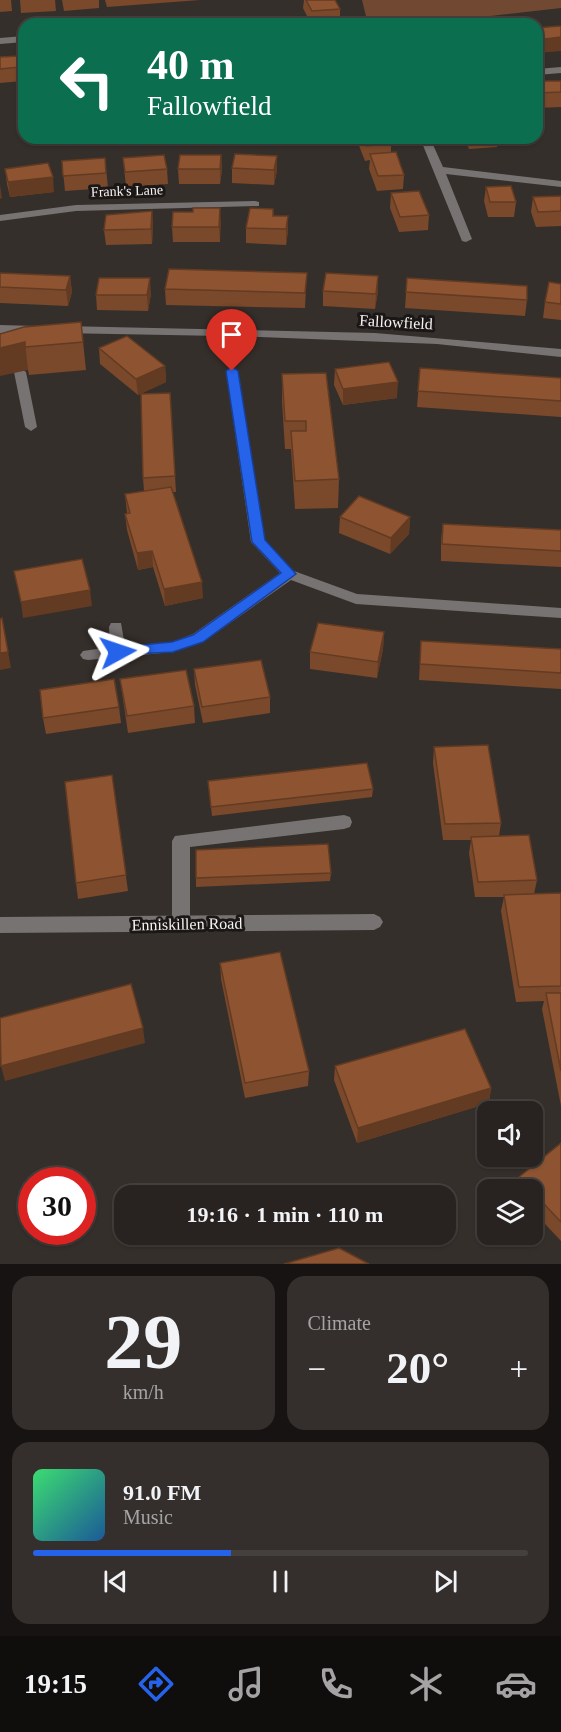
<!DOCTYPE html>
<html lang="en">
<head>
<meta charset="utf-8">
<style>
  body { margin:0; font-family:"Times New Roman",serif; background:#342f2d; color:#f1f3f6; height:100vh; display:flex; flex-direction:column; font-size:22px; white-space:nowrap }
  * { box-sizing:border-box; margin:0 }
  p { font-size:20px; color:#a5a4a5 }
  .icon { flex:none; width:33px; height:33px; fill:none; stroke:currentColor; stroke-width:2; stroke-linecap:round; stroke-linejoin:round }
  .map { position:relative; height:1264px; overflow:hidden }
  .sheet { display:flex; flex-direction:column; gap:12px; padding:12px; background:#161312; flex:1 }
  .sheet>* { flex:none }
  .banner { position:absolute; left:18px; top:18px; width:525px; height:126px; border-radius:18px; box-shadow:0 2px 4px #0004,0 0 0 2px #44403e; background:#0b6e4f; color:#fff; overflow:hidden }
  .buttons { position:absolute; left:477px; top:1101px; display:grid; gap:12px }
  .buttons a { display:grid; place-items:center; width:66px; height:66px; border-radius:12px; background:#282320; box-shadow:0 2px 4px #0004,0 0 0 2px #44403e; font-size:30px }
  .speed { position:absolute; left:18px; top:1167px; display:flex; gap:12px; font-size:30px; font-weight:700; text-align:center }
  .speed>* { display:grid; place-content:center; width:78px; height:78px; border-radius:50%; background:#282320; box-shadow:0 2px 4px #0004,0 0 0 2px #44403e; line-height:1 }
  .speed .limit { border:9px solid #d22; background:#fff; color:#111 }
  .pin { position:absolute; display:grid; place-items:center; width:51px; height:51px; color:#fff; margin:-62px -26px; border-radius:50% 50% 50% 0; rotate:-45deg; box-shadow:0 0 6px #0007 }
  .pin .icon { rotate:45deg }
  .me { position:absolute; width:66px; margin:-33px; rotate:85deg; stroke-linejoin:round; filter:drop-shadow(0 0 4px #0008) }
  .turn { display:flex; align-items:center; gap:21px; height:126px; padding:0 30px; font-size:27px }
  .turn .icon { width:78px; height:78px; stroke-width:2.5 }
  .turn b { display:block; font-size:42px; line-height:51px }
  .big { font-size:45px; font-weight:800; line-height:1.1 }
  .sheet .widget { flex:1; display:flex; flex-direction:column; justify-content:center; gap:9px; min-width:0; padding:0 21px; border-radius:18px; background:#342f2d }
  .sheet .dial { align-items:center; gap:0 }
  .dial b { font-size:78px; line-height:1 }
  .song { display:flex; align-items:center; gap:18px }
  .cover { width:72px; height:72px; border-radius:9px; background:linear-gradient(135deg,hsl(140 70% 55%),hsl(210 70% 35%)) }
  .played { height:6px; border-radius:3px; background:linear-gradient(90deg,#2563eb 40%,#44403e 40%) }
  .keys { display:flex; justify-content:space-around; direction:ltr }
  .heat { display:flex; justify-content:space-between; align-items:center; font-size:33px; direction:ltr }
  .sheet .tiles { flex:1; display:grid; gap:12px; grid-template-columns:1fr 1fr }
  .widget:last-child { grid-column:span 2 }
  .trip { position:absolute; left:114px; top:1185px; width:342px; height:60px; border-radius:18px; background:#282320; box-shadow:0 2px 4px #0004,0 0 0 2px #44403e; font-weight:800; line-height:60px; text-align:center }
  .dock { display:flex; height:96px; justify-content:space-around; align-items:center; background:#100e0d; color:#a5a4a5 }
  .dock .icon { width:42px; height:42px }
  .dock .current { color:#2563eb }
  .dock b { font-size:27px; color:#f1f3f6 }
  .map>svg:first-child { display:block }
  .green { fill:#714932 }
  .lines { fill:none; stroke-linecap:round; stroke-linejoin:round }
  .service { fill:#777372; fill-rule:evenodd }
  .minor { fill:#777372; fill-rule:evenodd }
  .wall { fill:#7a482a }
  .shaded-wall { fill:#633b22 }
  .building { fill:#8e5431; stroke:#633b22; stroke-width:1.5 }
  .route { fill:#2563eb; stroke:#184099; stroke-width:1.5 }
  .labels { text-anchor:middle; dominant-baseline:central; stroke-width:6; stroke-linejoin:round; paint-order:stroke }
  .far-street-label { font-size:14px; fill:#f8f4f2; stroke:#1a1716 }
  .street-label { font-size:16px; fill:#f8f4f2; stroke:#1a1716 }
</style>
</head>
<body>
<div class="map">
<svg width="561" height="1264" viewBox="0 0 561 1264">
  <rect width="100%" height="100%" fill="#352f2b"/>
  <!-- green -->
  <path class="green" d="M362,0H561V8L420,24H368Z"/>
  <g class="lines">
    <!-- service -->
    <path class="service" d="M20,368L26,372L37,427L31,431L25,427L14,372Z
      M344,815L350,817L352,822L350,827L344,829L190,847V924L187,929L181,932L175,929L172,924V841L175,836Z"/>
    <!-- minor -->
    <path class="minor" d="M260,19L263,20V24H229L233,21Z
      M24,36V42L0,44V38Z
      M561,67V73L537,75V69Z
      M420,138H430L443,167L561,181V187L446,174L472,239L466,242L462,241Z
      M255,201L259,202V206L76,211L0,221V215L76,205Z
      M0,325L36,326L42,330L36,334L0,333Z
      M63,326L375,333L561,349V357L437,344L234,336L236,350L230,354L224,350L222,336L59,333V327Z
      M232,367L238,371L265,541L294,571L357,594L561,608V618L356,604L291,580L203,642L173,652L88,660L83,659L80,655L83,651L110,647L109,627L111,623H121L125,646L172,642L193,634L280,573L251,542L226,371Z
      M374,914L380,917L383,922L380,927L374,930L0,933V917Z"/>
  </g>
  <!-- wall -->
  <path class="wall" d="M0,0H11L12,11L0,12Z
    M20,0H55L56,11L21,13Z
    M62,0H99V8L64,11Z
    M105,0H200L107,7Z
    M304,0H335L340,9V20L344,24H311L303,8Z
    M20,56L22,81L0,83V57Z
    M537,81H561V107L537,108Z
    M356,138H362L391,144V153L404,175L403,189L377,191L369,169L370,160L365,161Z
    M464,138H498L497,147L469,149Z
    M221,155L222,170L220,184H179L178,169Z
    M105,158L108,188L65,191L62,161Z
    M123,158L167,169L168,184L126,187Z
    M232,168L277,170L274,185L232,183Z
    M5,169L54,192L10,197L7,184Z
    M486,187L516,202L514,217H488L484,201Z
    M391,193L429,215L428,230L399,232L390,208Z
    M561,196V226L536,227L531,212L533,197Z
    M220,208V242H173L172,227Z
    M273,209L274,216H288V231L286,245L246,243V228Z
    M152,211L153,226L152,244L106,245L104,230Z
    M0,273L70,276L72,292L68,306L0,303Z
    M407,278L527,300L525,316L405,308Z
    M561,284V320L543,318L545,302Z
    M306,288L305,308L166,305L165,289Z
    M323,291H378L375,309L323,306Z
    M151,294L148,311L97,310L96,295Z
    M81,322L86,370L29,375L28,370L0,334Z
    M99,348L165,366L166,382L138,395L100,364Z
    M420,368L561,378V417L417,407Z
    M335,369L397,398L343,405L334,385Z
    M282,374L339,479L338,508L295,509L291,449H285L282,402Z
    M170,393L176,492H172L203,598L165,606L153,567L138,570L127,530L125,514L127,513L125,494L144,491L143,478Z
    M340,517H410L409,534L390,554L339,533Z
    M443,524L561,530V567L441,561V540Z
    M384,632L383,649L377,678L310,669V652Z
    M421,641L561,649V689L419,680Z
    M194,669L270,697V713L203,723L195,685Z
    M120,679L194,706L195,723L128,733Z
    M119,707L121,723L46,734L43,718Z
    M434,747L501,823L499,836L537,880L534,894L561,893V1106L542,1009L544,1001L516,1002L501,911L504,897H475L469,853L471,840H443L433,763Z
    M112,775L128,891L78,899L76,883Z
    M208,781L373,789L372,797L212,816Z
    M331,873L330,881L196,887V878Z
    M220,963L309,1071L308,1086L245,1098L221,979Z
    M335,1066L491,1088L489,1103L357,1143L334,1080Z
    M561,1143V1241L532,1210V1190H516L519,1177Z"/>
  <!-- shaded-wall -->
  <path class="shaded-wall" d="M561,37V51L537,53V40Z
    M221,155L222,170L220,184V169Z
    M277,156V170L274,185V170Z
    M53,177L54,192L10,197L8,182Z
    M0,185L2,198L0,199Z
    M220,208L221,223L220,242L219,227Z
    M152,211L153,226L152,244L151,229Z
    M288,216V231L286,245V229Z
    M70,276L72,292L68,306L66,290Z
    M378,276V291L375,309L376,294Z
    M150,278L151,294L148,311L147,295Z
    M25,342L28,370L0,376V348Z
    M165,366L166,382L138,395L136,379Z
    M398,382L397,398L343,405V389Z
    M410,517L409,534L390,554L391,538Z
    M152,551L153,567L138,570L137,553Z
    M202,582L203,598L165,606L164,589Z
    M90,590L92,606L23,618L21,602Z
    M2,618L11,668L0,670V653Z
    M384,632L383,649L377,678L378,662Z
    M143,1028L145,1043L5,1081L1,1066Z
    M491,1088L489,1103L357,1143L358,1128Z"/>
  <!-- building -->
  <path class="building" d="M306,0H335L340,9L312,11Z
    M342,20L344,24H321L320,22Z
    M560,26L561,27V37L537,40V28Z
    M20,56V67L0,69V57Z
    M537,81H561V92L537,93Z
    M362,138H388L391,144L366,146Z
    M396,152L404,175L378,176L370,154Z
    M235,154L277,156L274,170L232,168Z
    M164,155L167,169L125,172L123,158Z
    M180,155H221L220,169H178Z
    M105,158L106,173L63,176L62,161Z
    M48,163L53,177L8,182L5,169Z
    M511,186L516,202H490L486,187Z
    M419,191L429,215L400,217L391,193Z
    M561,196V211L538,212L533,197Z
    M193,208H220L219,227H172L173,212H193Z
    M250,208L273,209V216H288L286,229L246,228Z
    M152,211L151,229L104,230L106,215Z
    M169,269L307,273L305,293L165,289Z
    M0,273L70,276L66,290L0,287Z
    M326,273L378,276L376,294L323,291Z
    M99,278H150L147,295H96Z
    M407,278L527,286V300L406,292Z
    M549,282L561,284V304L545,302Z
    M81,322L83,342L25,347V342L0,348V334L24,327Z
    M127,336L165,366L136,379L99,348Z
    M389,362L398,382L343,389L335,369Z
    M420,368L561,378V401L418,391Z
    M326,373L339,479L295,481L291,431H306V421H285L282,374Z
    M170,393L175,476L143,478L141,394Z
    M171,487L202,582L164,589L152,551L137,553L125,514L130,513L125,494Z
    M359,496L410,517L391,538L340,517Z
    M443,524L561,530V551L442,544Z
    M82,559L90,590L21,602L14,571Z
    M2,618L8,652L0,653V619Z
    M318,623L384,632L378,662L310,652Z
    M421,641L561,649V673L420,664Z
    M261,660L270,697L202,707L194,669Z
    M186,670L194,706L127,716L120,679Z
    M114,679L119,707L43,718L40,690Z
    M488,745L501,823L445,824L434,747Z
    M367,763L373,789L211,807L208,781Z
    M112,775L126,875L76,883L65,782Z
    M529,835L537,880L478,882L471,837Z
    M328,844L331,873L196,878V850Z
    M561,893V986L519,987L504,895Z
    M280,952L309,1071L245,1083L220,963Z
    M131,984L143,1028L1,1066L0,1018Z
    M546,993H561V1071Z
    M465,1029L491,1088L358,1128L335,1066Z
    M561,1143V1222L532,1191V1190H531L519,1177Z
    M339,1248L369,1264H284Z"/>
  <!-- route -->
  <path class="route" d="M232,367L238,371L265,540L296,574L203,642L173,652L113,655V648L118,647L172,642L193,635L281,573L252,542L226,371Z"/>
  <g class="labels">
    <!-- far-street labels -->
    <g class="far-street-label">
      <text transform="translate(127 191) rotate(-2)">Frank's Lane</text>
    </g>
    <!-- street labels -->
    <g class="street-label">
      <text transform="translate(396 322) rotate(3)">Fallowfield</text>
      <text transform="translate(187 924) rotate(-1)">Enniskillen Road</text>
    </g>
  </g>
</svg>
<div class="buttons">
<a><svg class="icon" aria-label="sound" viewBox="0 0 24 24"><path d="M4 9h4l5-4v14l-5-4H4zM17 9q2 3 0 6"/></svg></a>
<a><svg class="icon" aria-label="layers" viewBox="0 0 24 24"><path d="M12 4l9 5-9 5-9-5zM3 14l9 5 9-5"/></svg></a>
</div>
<div class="speed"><div class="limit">30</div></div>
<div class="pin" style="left:232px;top:371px;background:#d93025"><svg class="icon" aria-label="arrive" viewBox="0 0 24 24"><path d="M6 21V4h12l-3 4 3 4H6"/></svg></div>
<svg class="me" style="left:118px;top:652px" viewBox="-20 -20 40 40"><path d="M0-17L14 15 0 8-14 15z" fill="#2563eb" stroke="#fff" stroke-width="4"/></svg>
<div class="trip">19:16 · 1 min · 110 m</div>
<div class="banner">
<div class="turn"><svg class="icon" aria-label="left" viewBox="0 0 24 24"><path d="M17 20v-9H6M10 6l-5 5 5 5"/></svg><div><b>40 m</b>Fallowfield</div></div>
</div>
</div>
<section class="sheet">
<div class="tiles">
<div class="widget dial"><b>29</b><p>km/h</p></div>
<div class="widget"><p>Climate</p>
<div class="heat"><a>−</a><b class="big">20°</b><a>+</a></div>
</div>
<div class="widget">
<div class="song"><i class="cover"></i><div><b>91.0 FM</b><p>Music</p></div></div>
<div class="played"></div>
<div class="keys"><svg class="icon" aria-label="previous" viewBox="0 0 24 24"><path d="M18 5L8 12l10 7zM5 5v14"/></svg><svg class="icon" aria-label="pause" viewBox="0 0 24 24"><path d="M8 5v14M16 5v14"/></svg><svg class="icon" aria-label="next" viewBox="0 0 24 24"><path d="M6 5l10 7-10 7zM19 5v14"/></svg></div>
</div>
</div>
</section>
<nav class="dock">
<b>19:15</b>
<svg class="icon current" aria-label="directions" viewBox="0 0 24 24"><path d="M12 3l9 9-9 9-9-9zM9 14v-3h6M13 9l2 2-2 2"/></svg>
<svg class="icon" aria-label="music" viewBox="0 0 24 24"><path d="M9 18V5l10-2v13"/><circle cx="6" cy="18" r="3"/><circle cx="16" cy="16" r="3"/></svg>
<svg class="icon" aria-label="phone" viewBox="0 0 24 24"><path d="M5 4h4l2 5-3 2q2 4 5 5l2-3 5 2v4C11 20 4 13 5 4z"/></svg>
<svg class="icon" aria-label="climate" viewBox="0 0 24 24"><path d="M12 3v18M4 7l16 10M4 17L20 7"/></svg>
<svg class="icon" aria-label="car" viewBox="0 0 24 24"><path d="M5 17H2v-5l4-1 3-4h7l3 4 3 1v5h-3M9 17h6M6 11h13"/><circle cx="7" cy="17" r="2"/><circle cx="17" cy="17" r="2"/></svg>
</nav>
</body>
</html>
